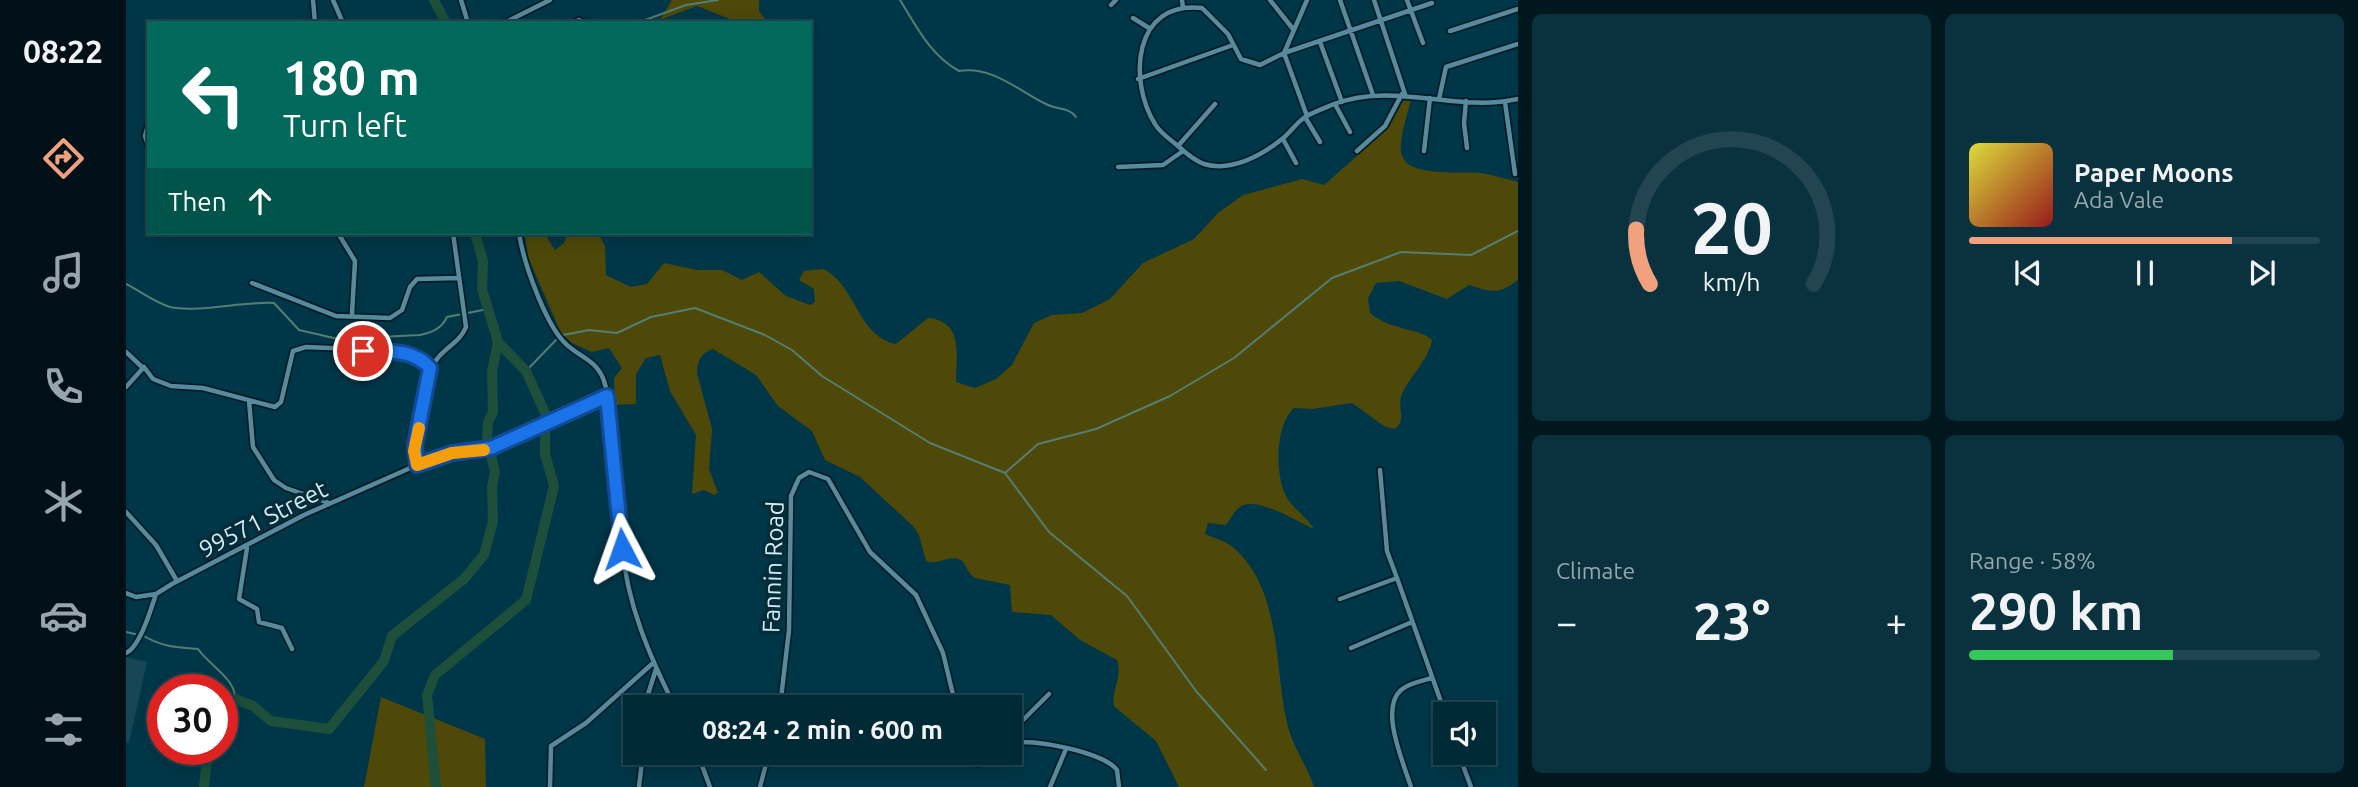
<!DOCTYPE html>
<html lang="en">
<head>
<meta charset="utf-8">
<style>
  body { margin:0; font-family:Ubuntu,sans-serif; background:#0a313e; color:#f1f3f6; height:100vh; display:flex; flex-direction:column; font-size:26px; white-space:nowrap }
  * { box-sizing:border-box; margin:0 }
  p { font-size:23px; color:#95a6ad }
  .icon { flex:none; width:38px; height:38px; fill:none; stroke:currentColor; stroke-width:2; stroke-linecap:round; stroke-linejoin:round }
  .map { position:relative; flex:1; overflow:hidden }
  .panel { display:flex; flex-direction:column; gap:14px; padding:14px; background:#00171e; width:840px }
  .panel>* { flex:none }
  .hud { position:absolute; left:21px; top:21px; width:665px; height:214px; border-radius:0px; box-shadow:0 4px 18px #0003,0 0 0 2px #224551; background:#00695c; color:#fff; overflow:hidden }
  .controls { position:absolute; left:1307px; top:702px; display:grid; gap:14px }
  .controls a { display:grid; place-items:center; width:63px; height:63px; border-radius:0px; background:#002936; box-shadow:0 4px 18px #0003,0 0 0 2px #224551; font-size:35px }
  .speed { position:absolute; left:21px; top:674px; display:flex; gap:14px; font-size:35px; font-weight:700; text-align:center }
  .speed>* { display:grid; place-content:center; width:91px; height:91px; border-radius:50%; background:#002936; box-shadow:0 4px 18px #0003,0 0 0 2px #224551; line-height:1 }
  .speed .limit { border:10px solid #d22; background:#fff; color:#111 }
  .pin { position:absolute; display:grid; place-items:center; width:60px; height:60px; color:#fff; margin:-30px; border:4px solid #fff; border-radius:50%; box-shadow:0 2px 7px #0007 }
  .me { position:absolute; width:77px; margin:-38px; rotate:356deg; stroke-linejoin:round; filter:drop-shadow(0 0 5px #0008) }
  .turn { display:flex; align-items:center; gap:24px; height:147px; padding:0 21px; font-size:32px }
  .turn .icon { width:91px; height:91px; stroke-width:2.5 }
  .turn b { display:block; font-size:49px; line-height:60px }
  .then { display:flex; align-items:center; height:66px; padding:0 21px; background:#0003; gap:14px; font-size:26px }
  .big { font-size:52px; font-weight:700; line-height:1.1 }
  .panel .tile { flex:1; display:flex; flex-direction:column; justify-content:center; gap:10px; min-width:0; padding:0 24px; border-radius:10px; background:#0a313e }
  .panel .dial { align-items:center; gap:0 }
  .dial svg { height:182px; overflow:visible; fill:none; stroke:#224551; stroke-width:7; stroke-linecap:round; text-anchor:middle }
  .dial text { fill:#f1f3f6; stroke:none }
  .song { display:flex; align-items:center; gap:21px }
  .cover { width:84px; height:84px; border-radius:10px; background:linear-gradient(135deg,hsl(60 70% 55%),hsl(0 70% 35%)) }
  .played { height:7px; border-radius:4px; background:linear-gradient(90deg,#f1a17d 75%,#224551 75%) }
  .keys { display:flex; justify-content:space-around; direction:ltr }
  .heat { display:flex; justify-content:space-between; align-items:center; font-size:38px; direction:ltr }
  .charge { height:10px; border-radius:5px; background:linear-gradient(90deg,#34c759 58%,#224551 0) }
  .panel .tiles { flex:1; display:grid; gap:14px; grid-template-columns:repeat(2,1fr) }
  .trip { position:absolute; left:497px; top:695px; width:399px; height:70px; border-radius:0px; background:#002936; box-shadow:0 4px 18px #0003,0 0 0 2px #224551; font-weight:700; line-height:70px; text-align:center }
  main { display:flex; flex:1; min-height:0 }
  .tabs { display:flex; flex-direction:column; width:126px; justify-content:space-around; align-items:center; background:#001016; color:#95a6ad }
  .tabs .icon { width:49px; height:49px }
  .tabs .selected { color:#f1a17d }
  .tabs b { font-size:32px; color:#f1f3f6 }
  .map>svg:first-child { display:block }
  .built { fill:#174656 }
  .green { fill:#4e4909 }
  .lines { fill:none; stroke-linecap:round; stroke-linejoin:round }
  .stream { stroke:#547e73; stroke-width:2 }
  .river { stroke:#1d4f3b; stroke-width:10 }
  .street-casing { stroke:#031c26; stroke-width:8 }
  .street { stroke:#588a9d; stroke-width:4.5 }
  .route-casing { stroke:#114b97; stroke-width:18 }
  .route { stroke:#1a73e8; stroke-width:12 }
  .slow { stroke:#f59e0b; stroke-width:12 }
  .labels { text-anchor:middle; dominant-baseline:central; stroke-width:7; stroke-linejoin:round; paint-order:stroke }
  .street-label { font-size:24px; fill:#d3edf7; stroke:#042c39 }
</style>
</head>
<body>
<main>
<nav class="tabs">
<b>08:22</b>
<svg class="icon selected" aria-label="directions" viewBox="0 0 24 24"><path d="M12 3l9 9-9 9-9-9zM9 14v-3h6M13 9l2 2-2 2"/></svg>
<svg class="icon" aria-label="music" viewBox="0 0 24 24"><path d="M9 18V5l10-2v13"/><circle cx="6" cy="18" r="3"/><circle cx="16" cy="16" r="3"/></svg>
<svg class="icon" aria-label="phone" viewBox="0 0 24 24"><path d="M5 4h4l2 5-3 2q2 4 5 5l2-3 5 2v4C11 20 4 13 5 4z"/></svg>
<svg class="icon" aria-label="climate" viewBox="0 0 24 24"><path d="M12 3v18M4 7l16 10M4 17L20 7"/></svg>
<svg class="icon" aria-label="car" viewBox="0 0 24 24"><path d="M5 17H2v-5l4-1 3-4h7l3 4 3 1v5h-3M9 17h6M6 11h13"/><circle cx="7" cy="17" r="2"/><circle cx="17" cy="17" r="2"/></svg>
<svg class="icon" aria-label="filters" viewBox="0 0 24 24"><path d="M4 7h16M4 17h16"/><circle cx="9" cy="7" r="2"/><circle cx="15" cy="17" r="2"/></svg>
</nav>
<div class="map">
<svg width="1392" height="787" viewBox="0 0 1392 787">
  <rect width="100%" height="100%" fill="#003748"/>
  <!-- built -->
  <path class="built" d="M0,657L21,662L3,743H0Z"/>
  <!-- green -->
  <path class="green" d="M546,0H633V11L642,23H614L571,6L534,20Z
    M1276,98L1285,99C1282,115 1270,144 1277,158C1286,177 1336,171 1355,173C1367,175 1380,179 1392,182V280C1373,295 1365,292 1343,285L1321,299L1273,281L1250,283L1242,298L1244,313C1263,330 1294,328 1306,340C1302,361 1284,376 1276,394C1270,407 1282,422 1268,429L1258,426L1226,403L1186,409L1168,408C1149,425 1149,475 1160,496C1167,509 1181,517 1188,529C1173,523 1130,495 1114,507C1108,511 1104,520 1100,525L1082,523L1079,534C1088,538 1100,541 1108,548C1156,591 1148,666 1161,723C1166,746 1181,765 1188,787H1053L1030,741L988,706C985,690 997,677 991,660L954,640L925,615L886,612L884,585L849,578C842,574 840,564 835,560C823,554 811,566 800,561L793,535L787,526L734,477L699,460L686,431L652,406L630,375L587,349C575,353 571,361 571,373L586,429L583,469L592,493L588,495L578,490L566,494L570,435L544,391L534,355L520,358L510,374V404L489,405L488,378L496,368L483,348L466,352L446,343L435,333L402,257L399,233H418L429,250L438,243L442,233H472L479,246L480,275L505,287L521,284L538,263L571,270H596L616,280L633,272L660,296L684,305L689,302L688,289L673,280L678,271L697,269C729,283 732,337 770,344L802,318C838,321 830,355 830,382L849,388L870,379L886,365L908,323L926,315L956,313L984,299L1017,263L1068,239L1092,213L1117,195L1176,179L1198,185C1229,158 1258,135 1276,98Z
    M255,697L359,739L360,787H238Z"/>
  <g class="lines">
    <!-- stream -->
    <path class="stream" d="M774,0C791,27 804,55 833,71C865,65 893,91 920,104C931,110 943,107 950,117
      M403,23H424
      M511,23L560,5L592,0
      M0,284C14,291 30,303 44,307C72,313 118,301 148,303L173,330L212,339L294,335C307,332 315,329 321,317L362,309
      M437,335L463,330L491,333L525,317L569,308L639,335L666,350L696,376L804,443L879,473L923,532L1001,596L1070,691L1140,770
      M400,371L430,340
      M879,473L912,444L970,429L1044,396L1108,358L1206,278L1275,252L1345,255L1392,231
      M0,632L9,634
      M16,635C36,647 50,647 72,649C84,666 110,679 109,699"/>
    <!-- river -->
    <path class="river" d="M308,0L320,23
      M96,717L109,699L127,706L145,721L203,729L258,661L266,636L338,579L358,555L367,521L366,487L369,472L361,439L362,422L367,412L366,371L372,342
      M78,787L82,749
      M310,787L301,695L309,675L400,600L428,486L419,454V413L400,371L372,342L356,289L357,261L349,233"/>
    <!-- street casing -->
    <g class="street-casing">
      <path id="street" d="M187,0L189,23
        M207,0L217,23
        M335,0L342,23
        M1056,0L1057,8
        M1144,0L1167,29
        M1181,0L1158,53L1134,65L1115,59L1102,34L1076,8C1007,0 1002,81 1029,124C1034,133 1044,139 1052,146C1060,153 1067,160 1078,164C1105,172 1135,156 1156,139C1164,133 1170,123 1179,117C1187,112 1199,108 1208,104C1269,81 1330,113 1392,99
        M1214,0L1247,95
        M1248,0L1279,94
        M1281,0L1297,43
        M985,5L990,0
        M1007,18L1023,28
        M378,23L424,0
        M447,23L453,20L459,23
        M1324,31L1392,9
        M1194,42L1216,102
        M1012,79L1107,45
        M1313,99L1320,67L1392,44
        M1340,101L1338,123L1341,148
        M1379,102L1389,174
        M1209,104L1224,132
        M1181,116L1158,53L1306,3
        M1179,117L1194,142
        M23,121L19,136L23,148
        M1157,139L1170,163
        M1052,146L1089,104
        M1231,151L1259,126L1276,94
        M1298,151L1304,98
        M992,167L1037,165L1057,151
        M212,233L229,261L226,314
        M393,233C397,261 418,320 437,341C451,357 471,359 478,381C495,432 491,492 496,546C501,604 523,655 549,707
        M126,283L210,316L264,318L276,310L284,287L291,279L332,278
        M0,352L16,367
        M0,387L18,367L27,379L45,386L77,388L149,407L155,402L167,351L180,347L275,351L295,360L304,368
        M123,401L127,447L148,480L160,488L203,503
        M291,465C287,446 299,373 311,359C320,347 334,342 340,327L327,233
        M1254,470L1261,551L1271,578
        M0,512L30,545L51,581
        M121,548L113,599L131,609L133,622L156,628L166,649
        M0,593L10,597L30,594
        M1214,599L1271,578L1320,716
        M1225,648L1286,622
        M0,653C14,647 25,609 30,594L46,584L178,515L291,465L326,453L365,448L481,396
        M518,707L530,669
        M654,707L663,630L665,496L673,478L683,472L702,479L744,552L790,595L817,653L830,707
        M892,741L895,722L923,694
        M884,743C905,738 978,752 991,770L993,787
        M571,752L584,787
        M841,752L846,762L852,764L868,752
        M1332,752L1345,787
        M424,787L425,746L460,723L527,663
        M513,787L517,752
        M634,787L643,752
        M924,787L940,749
        M1285,787C1278,764 1253,709 1275,690C1283,683 1296,681 1306,678"/>
    </g>
    <!-- street -->
    <use href="#street" class="street"/>
  </g>
  <g class="lines">
    <!-- route casing -->
    <g class="route-casing">
      <path id="route" d="M237,351C261,352 286,348 304,368L289,445L291,465L326,453L365,448L481,396L496,549"/>
    </g>
    <!-- route -->
    <use href="#route" class="route"/>
    <!-- slow -->
    <path class="slow" d="M293,428L288,451L291,465L326,453L358,450"/>
  </g>
  <g class="labels">
    <!-- street labels -->
    <g class="street-label">
      <text transform="translate(137 519) rotate(-27)">99571 Street</text>
      <text transform="translate(647 567) rotate(-88)">Fannin Road</text>
    </g>
  </g>
</svg>
<div class="controls">
<a><svg class="icon" aria-label="sound" viewBox="0 0 24 24"><path d="M4 9h4l5-4v14l-5-4H4zM17 9q2 3 0 6"/></svg></a>
</div>
<div class="speed"><div class="limit">30</div></div>
<div class="pin" style="left:237px;top:351px;background:#d93025"><svg class="icon" aria-label="arrive" viewBox="0 0 24 24"><path d="M6 21V4h12l-3 4 3 4H6"/></svg></div>
<svg class="me" style="left:496px;top:549px" viewBox="-20 -20 40 40"><path d="M0-17L14 15 0 8-14 15z" fill="#1a73e8" stroke="#fff" stroke-width="4"/></svg>
<div class="trip">08:24 · 2 min · 600 m</div>
<div class="hud">
<div class="turn"><svg class="icon" aria-label="left" viewBox="0 0 24 24"><path d="M17 20v-9H6M10 6l-5 5 5 5"/></svg><div><b>180 m</b>Turn left</div></div>
<div class="then">Then<svg class="icon" aria-label="ahead" viewBox="0 0 24 24"><path d="M12 20V5M6 11l6-6 6 6"/></svg></div>
</div>
</div>
<section class="panel">
<div class="tiles">
<div class="tile dial"><svg viewBox="0 0 100 80">
<path d="M14 69A42 42 0 1 1 86 69"/>
<path d="M14 69A42 42 0 0 1 8 45" stroke="#f1a17d"/>
<text x="50" y="56" font-size="32" font-weight="700">20</text>
<text x="50" y="72" font-size="11">km/h</text>
</svg></div>
<div class="tile">
<div class="song"><i class="cover"></i><div><b>Paper Moons</b><p>Ada Vale</p></div></div>
<div class="played"></div>
<div class="keys"><svg class="icon" aria-label="previous" viewBox="0 0 24 24"><path d="M18 5L8 12l10 7zM5 5v14"/></svg><svg class="icon" aria-label="pause" viewBox="0 0 24 24"><path d="M8 5v14M16 5v14"/></svg><svg class="icon" aria-label="next" viewBox="0 0 24 24"><path d="M6 5l10 7-10 7zM19 5v14"/></svg></div>
</div>
<div class="tile"><p>Climate</p>
<div class="heat"><a>−</a><b class="big">23°</b><a>+</a></div>
</div>
<div class="tile"><p>Range · 58%</p><b class="big">290 km</b><div class="charge"></div></div>
</div>
</section>
</main>
</body>
</html>
